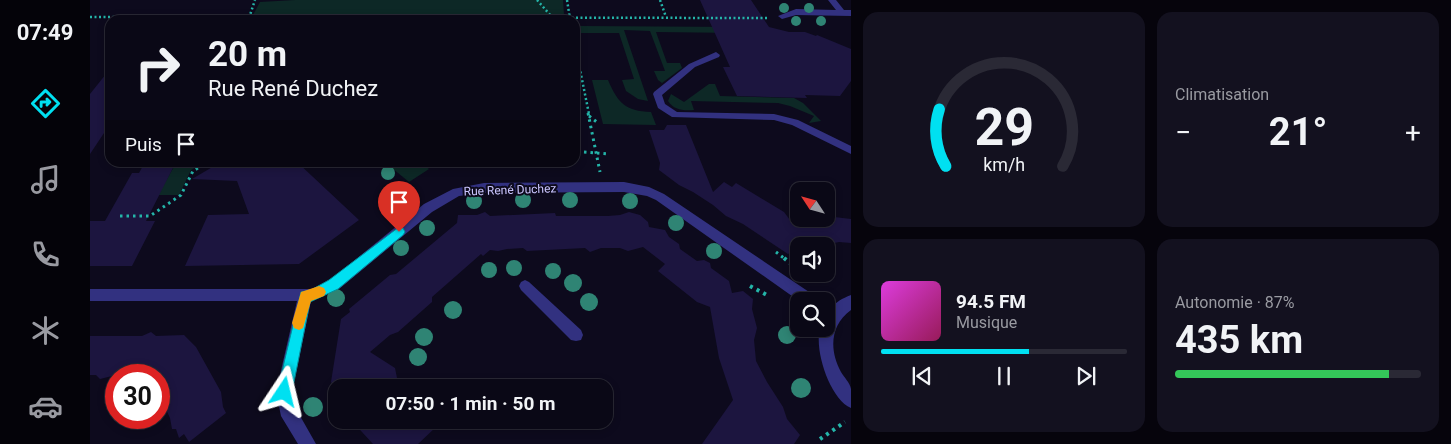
<!DOCTYPE html>
<html lang="fr">
<head>
<meta charset="utf-8">
<style>
  body { margin:0; font-family:Roboto,sans-serif; background:#13111f; color:#f1f3f6; height:100vh; display:flex; flex-direction:column; font-size:19px; white-space:nowrap }
  * { box-sizing:border-box; margin:0 }
  p { font-size:16px; color:#999aa1 }
  .icon { flex:none; width:28px; height:28px; fill:none; stroke:currentColor; stroke-width:2; stroke-linecap:round; stroke-linejoin:round }
  .map { position:relative; flex:1; overflow:hidden }
  .panel { display:flex; flex-direction:column; gap:12px; padding:12px; background:#06040c; width:600px }
  .panel>* { flex:none }
  .hud { position:absolute; left:15px; top:15px; width:475px; height:152px; border-radius:15px; box-shadow:0 2px 8px #0003,0 0 0 1px #2a2935; background:#0a0816; color:#f1f3f6; overflow:hidden }
  .needle { width:32px; rotate:306deg }
  .controls { position:absolute; left:700px; top:182px; display:grid; gap:10px }
  .controls a { display:grid; place-items:center; width:45px; height:45px; border-radius:10px; background:#0a0816; box-shadow:0 2px 8px #0003,0 0 0 1px #2a2935; font-size:25px }
  .speed { position:absolute; left:15px; top:364px; display:flex; gap:10px; font-size:25px; font-weight:700; text-align:center }
  .speed>* { display:grid; place-content:center; width:65px; height:65px; border-radius:50%; background:#0a0816; box-shadow:0 2px 8px #0003,0 0 0 1px #2a2935; line-height:1 }
  .speed .limit { border:8px solid #d22; background:#fff; color:#111 }
  .pin { position:absolute; display:grid; place-items:center; width:42px; height:42px; color:#fff; margin:-51px -21px; border-radius:50% 50% 50% 0; rotate:-45deg; box-shadow:0 0 5px #0007 }
  .pin .icon { rotate:45deg }
  .me { position:absolute; width:55px; margin:-28px; rotate:10deg; stroke-linejoin:round; filter:drop-shadow(0 0 4px #0008) }
  .turn { display:flex; align-items:center; gap:18px; height:105px; padding:0 20px; font-size:22px }
  .turn .icon { width:65px; height:65px; stroke-width:2.5 }
  .turn b { display:block; font-size:35px; line-height:42px }
  .then { display:flex; align-items:center; height:48px; padding:0 20px; background:#0003; gap:10px; font-size:19px }
  .big { font-size:38px; font-weight:700; line-height:1.1 }
  .panel .tile { flex:1; display:flex; flex-direction:column; justify-content:center; gap:8px; min-width:0; padding:0 18px; border-radius:15px; background:#13111f }
  .panel .dial { align-items:center; gap:0 }
  .dial svg { height:130px; overflow:visible; fill:none; stroke:#2a2935; stroke-width:7; stroke-linecap:round; text-anchor:middle }
  .dial text { fill:#f1f3f6; stroke:none }
  .song { display:flex; align-items:center; gap:15px }
  .cover { width:60px; height:60px; border-radius:8px; background:linear-gradient(135deg,hsl(300 70% 55%),hsl(330 70% 35%)) }
  .played { height:5px; border-radius:2px; background:linear-gradient(90deg,#00e0f1 60%,#2a2935 60%) }
  .keys { display:flex; justify-content:space-around; direction:ltr }
  .heat { display:flex; justify-content:space-between; align-items:center; font-size:28px; direction:ltr }
  .charge { height:8px; border-radius:4px; background:linear-gradient(90deg,#34c759 87%,#2a2935 0) }
  .panel .tiles { flex:1; display:grid; gap:12px; grid-template-columns:repeat(2,1fr) }
  .trip { position:absolute; left:238px; top:379px; width:285px; height:50px; border-radius:15px; background:#0a0816; box-shadow:0 2px 8px #0003,0 0 0 1px #2a2935; font-weight:700; line-height:50px; text-align:center }
  main { display:flex; flex:1; min-height:0 }
  .dock { display:flex; flex-direction:column; width:90px; justify-content:space-around; align-items:center; background:#040309; color:#999aa1 }
  .dock .icon { width:35px; height:35px }
  .dock .on { color:#00e0f1 }
  .dock b { font-size:22px; color:#f1f3f6 }
  .map>svg:first-child { display:block }
  .green { fill:#0d2826 }
  .building { fill:#1c153f }
  .lines { fill:none; stroke-linecap:round; stroke-linejoin:round }
  .path-far2 { stroke:#24b5a9; stroke-width:2.5; stroke-dasharray:2 2.5; stroke-linecap:butt }
  .path-far1 { stroke:#24b5a9; stroke-width:3; stroke-dasharray:2.5 4; stroke-linecap:butt }
  .path { stroke:#24b5a9; stroke-width:4; stroke-dasharray:3 4.5; stroke-linecap:butt }
  .service { fill:#323180; fill-rule:evenodd }
  .pedestrian { fill:#323180; fill-rule:evenodd }
  .minor { fill:#323180; fill-rule:evenodd }
  .tree { fill:#2f8474 }
  .route { fill:#00e0f1; stroke:#00929d }
  .slow { fill:#f59e0b }
  .labels { text-anchor:middle; dominant-baseline:central; stroke-width:4; stroke-linejoin:round; paint-order:stroke }
  .street-label { font-size:12px; fill:#cbc6ff; stroke:#0d0a1d }
</style>
</head>
<body>
<main>
<nav class="dock">
<b>07:49</b>
<svg class="icon on" aria-label="directions" viewBox="0 0 24 24"><path d="M12 3l9 9-9 9-9-9zM9 14v-3h6M13 9l2 2-2 2"/></svg>
<svg class="icon" aria-label="music" viewBox="0 0 24 24"><path d="M9 18V5l10-2v13"/><circle cx="6" cy="18" r="3"/><circle cx="16" cy="16" r="3"/></svg>
<svg class="icon" aria-label="phone" viewBox="0 0 24 24"><path d="M5 4h4l2 5-3 2q2 4 5 5l2-3 5 2v4C11 20 4 13 5 4z"/></svg>
<svg class="icon" aria-label="climate" viewBox="0 0 24 24"><path d="M12 3v18M4 7l16 10M4 17L20 7"/></svg>
<svg class="icon" aria-label="car" viewBox="0 0 24 24"><path d="M5 17H2v-5l4-1 3-4h7l3 4 3 1v5h-3M9 17h6M6 11h13"/><circle cx="7" cy="17" r="2"/><circle cx="17" cy="17" r="2"/></svg>
</nav>
<div class="map">
<svg width="761" height="444" viewBox="0 0 761 444">
  <rect width="100%" height="100%" fill="#0d0a1d"/>
  <!-- green -->
  <path class="green" d="M205,0H473L474,15H163L170,2Z
    M490,26L646,27L650,33L566,32L577,63H590L592,68L572,83L568,80L564,71H575L560,31L534,30L558,101L548,99L536,91L532,80L544,79L529,33H491Z
    M502,80H518C528,103 535,111 561,112L566,125L513,124Z
    M619,84H625L630,96L704,98L713,103L731,121L719,123L724,116L700,106L688,103L601,101L604,110C593,111 584,110 578,101L581,94L594,102Z
    M86,163H113L101,170L89,195H68Z
    M296,163H331L339,169L319,182Z"/>
  <!-- building -->
  <path class="building" d="M610,0H661L679,27L699,32H715L726,36L727,35L761,49V81L750,96L715,95L717,98L647,96L633,67H640Z
    M20,69V124L0,154V94Z
    M577,125H596L623,192L634,182L642,187L646,183L694,212L700,220L736,219V216L761,219V243L749,242L731,246H709V249L698,254L653,224L636,216L623,205L603,192L589,185L569,170L570,163L559,130H574Z
    M55,162H86L56,221H65L42,266H0V221H15L42,173H49Z
    M131,162H207L269,220L209,264L95,266L118,215L159,214L147,181L102,179Z
    M395,212L400,216L465,213L466,216H518L530,215L539,212L550,215L558,222L559,227L575,230L579,237L589,244L590,249L607,261L614,260L620,263L621,268L639,281L642,293L653,291L663,299L662,309L667,328L664,340L666,361L677,382L693,407L697,419L710,435L704,444H612L643,400L629,358L620,307L607,302L568,271L575,264L553,247L538,251L530,248H511L500,252L495,248L437,251L433,248L417,249L408,251L400,250L393,256L391,254L342,297V302L308,332L300,335L280,352L305,368L307,378L315,388H246V396V389L241,382L251,319L260,312L259,309L300,275L306,274L367,223L368,215H387Z
    M61,332L66,336L94,335L106,347L131,392L133,407L136,413L99,442L94,434L89,438L86,429H82L80,418L69,395V375H26L10,379L6,375H0V336H52Z
    M261,420H340L346,427L328,444H283Z"/>
  <g class="lines">
    <!-- path-far2 -->
    <path class="path-far2" d="M447,0L462,17
      M477,0L480,19
      M570,0L576,17
      M0,17L677,18
      M159,18L165,0
      M485,45L499,114"/>
    <!-- path-far1 -->
    <path class="path-far1" d="M498,113L510,172
      M499,116L508,123
      M494,152L519,154
      M30,216H60L91,195L103,171L118,162
      M686,252L695,259"/>
    <!-- path -->
    <path class="path" d="M694,258L705,267
      M660,286L677,295
      M730,439L755,422"/>
    <!-- service -->
    <path class="service" d="M626,52L630,55L629,57L605,67L572,95L575,104L587,112L684,114L708,120L761,146V154L702,125L684,120L582,117L568,108L563,94L564,92L599,64Z
      M435,280L439,282L491,330L493,335L491,340L486,341L481,340L431,290L429,286L431,282Z"/>
    <!-- pedestrian -->
    <path class="pedestrian" d="M738,0H746L754,10H761V16L706,15L692,19L688,16L706,9L746,10Z"/>
    <!-- minor -->
    <path class="minor" d="M534,182L559,187L574,194L725,296L727,301H709L566,200L557,196L534,192L394,193L369,196L342,212L249,289L221,301L202,392L205,407L226,444H208L191,416L186,392L207,301H0V289H222L239,281L334,204L363,189L394,183Z
      M761,295V310C740,325 739,350 751,372C754,377 760,383 761,389C761,395 761,402 761,408C740,399 724,350 730,329H736C736,310 743,302 761,295Z"/>
  </g>
  <!-- trees -->
  <g class="tree">
    <circle cx="694" cy="8" r="5"/>
    <circle cx="719" cy="8" r="5"/>
    <circle cx="706" cy="21" r="5"/>
    <circle cx="731" cy="21" r="5"/>
    <circle cx="298" cy="173" r="7"/>
    <circle cx="433" cy="200" r="8"/>
    <circle cx="480" cy="200" r="8"/>
    <circle cx="384" cy="201" r="8"/>
    <circle cx="540" cy="201" r="8"/>
    <circle cx="586" cy="223" r="8"/>
    <circle cx="337" cy="228" r="8"/>
    <circle cx="311" cy="248" r="8"/>
    <circle cx="624" cy="251" r="8"/>
    <circle cx="424" cy="268" r="8"/>
    <circle cx="399" cy="270" r="8"/>
    <circle cx="463" cy="271" r="8"/>
    <circle cx="483" cy="283" r="9"/>
    <circle cx="246" cy="298" r="9"/>
    <circle cx="499" cy="302" r="9"/>
    <circle cx="363" cy="310" r="9"/>
    <circle cx="697" cy="335" r="9"/>
    <circle cx="334" cy="337" r="9"/>
    <circle cx="328" cy="357" r="9"/>
    <circle cx="711" cy="388" r="10"/>
    <circle cx="223" cy="407" r="10"/>
  </g>
  <!-- route -->
  <path class="route" d="M309,227L313,228L315,232L313,235L248,289L220,302L202,392L199,397L194,399L189,397L187,392L211,292L221,290L239,280Z"/>
  <!-- slow -->
  <path class="slow" d="M229,286L234,288L236,292L234,296L221,301L213,328L209,330L204,328L202,323L211,292Z"/>
  <g class="labels">
    <!-- street labels -->
    <g class="street-label">
      <text transform="translate(420 190) rotate(-2)">Rue René Duchez</text>
    </g>
  </g>
</svg>
<div class="controls">
<a><svg class="needle" viewBox="-14 -14 28 28"><path d="M0-13l5 13h-10z" fill="#e53935"/><path d="M0 13l5-13h-10z" fill="#999aa1"/></svg></a>
<a><svg class="icon" aria-label="sound" viewBox="0 0 24 24"><path d="M4 9h4l5-4v14l-5-4H4zM17 9q2 3 0 6"/></svg></a>
<a><svg class="icon" aria-label="search" viewBox="0 0 24 24"><circle cx="10" cy="10" r="6"/><path d="M15 15l6 6"/></svg></a>
</div>
<div class="speed"><div class="limit">30</div></div>
<div class="pin" style="left:309px;top:232px;background:#d93025"><svg class="icon" aria-label="arrive" viewBox="0 0 24 24"><path d="M6 21V4h12l-3 4 3 4H6"/></svg></div>
<svg class="me" style="left:194px;top:392px" viewBox="-20 -20 40 40"><path d="M0-17L14 15 0 8-14 15z" fill="#00e0f1" stroke="#fff" stroke-width="4"/></svg>
<div class="trip">07:50 · 1 min · 50 m</div>
<div class="hud">
<div class="turn"><svg class="icon" aria-label="right" viewBox="0 0 24 24"><path d="M7 20v-9h11M14 6l5 5-5 5"/></svg><div><b>20 m</b>Rue René Duchez</div></div>
<div class="then">Puis<svg class="icon" aria-label="arrive" viewBox="0 0 24 24"><path d="M6 21V4h12l-3 4 3 4H6"/></svg></div>
</div>
</div>
<section class="panel">
<div class="tiles">
<div class="tile dial"><svg viewBox="0 0 100 80">
<path d="M14 69A42 42 0 1 1 86 69"/>
<path d="M14 69A42 42 0 0 1 10 34" stroke="#00e0f1"/>
<text x="50" y="56" font-size="32" font-weight="700">29</text>
<text x="50" y="72" font-size="11">km/h</text>
</svg></div>
<div class="tile"><p>Climatisation</p>
<div class="heat"><a>−</a><b class="big">21°</b><a>+</a></div>
</div>
<div class="tile">
<div class="song"><i class="cover"></i><div><b>94.5 FM</b><p>Musique</p></div></div>
<div class="played"></div>
<div class="keys"><svg class="icon" aria-label="previous" viewBox="0 0 24 24"><path d="M18 5L8 12l10 7zM5 5v14"/></svg><svg class="icon" aria-label="pause" viewBox="0 0 24 24"><path d="M8 5v14M16 5v14"/></svg><svg class="icon" aria-label="next" viewBox="0 0 24 24"><path d="M6 5l10 7-10 7zM19 5v14"/></svg></div>
</div>
<div class="tile"><p>Autonomie · 87%</p><b class="big">435 km</b><div class="charge"></div></div>
</div>
</section>
</main>
</body>
</html>
